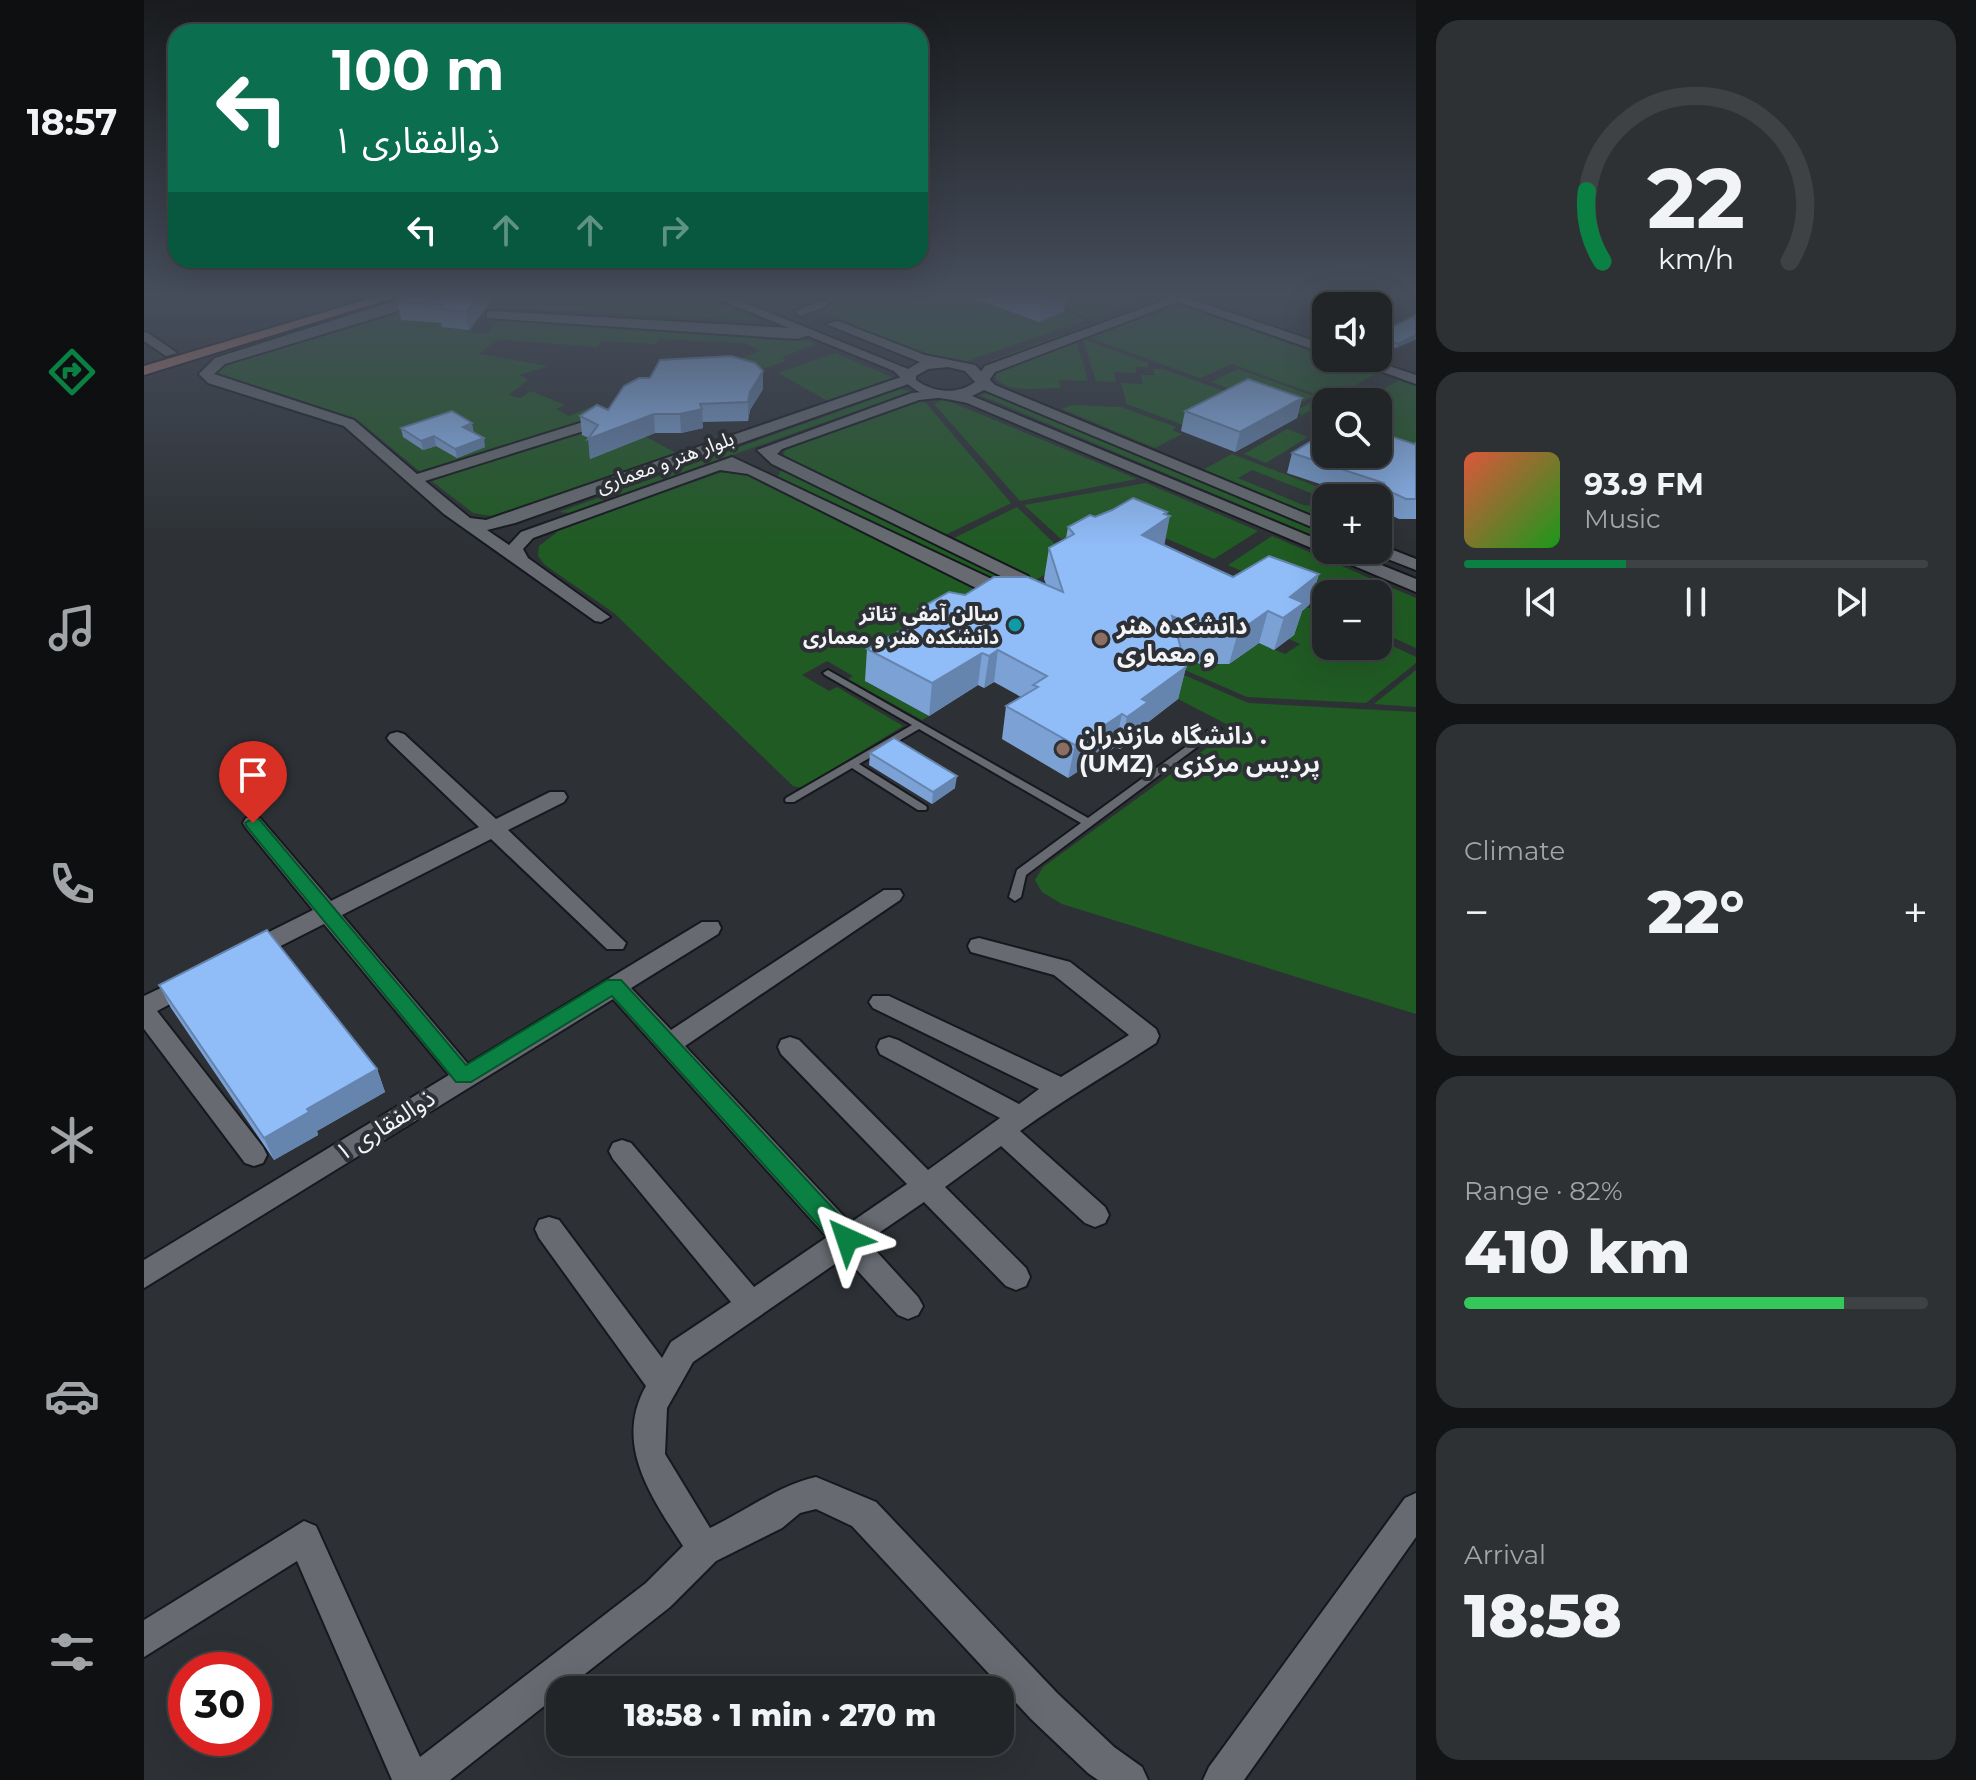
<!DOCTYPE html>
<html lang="en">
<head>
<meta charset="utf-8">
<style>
  body { margin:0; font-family:Montserrat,"Noto Sans Arabic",sans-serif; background:#2e3134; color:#f1f3f6; height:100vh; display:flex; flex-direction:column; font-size:30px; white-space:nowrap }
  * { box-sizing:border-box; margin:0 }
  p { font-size:26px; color:#a2a5a8 }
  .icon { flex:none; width:44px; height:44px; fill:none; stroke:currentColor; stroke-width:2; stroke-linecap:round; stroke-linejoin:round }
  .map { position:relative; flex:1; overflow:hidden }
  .details { display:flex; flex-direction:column; gap:20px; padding:20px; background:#131416; width:560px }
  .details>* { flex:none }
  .hud { position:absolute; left:24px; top:24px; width:760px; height:244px; border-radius:24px; box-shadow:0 8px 32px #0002,0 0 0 2px #3f4245; background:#0b6e4f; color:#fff; overflow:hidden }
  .tools { position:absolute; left:1168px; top:292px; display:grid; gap:16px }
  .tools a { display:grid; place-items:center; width:80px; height:80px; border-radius:16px; background:#222528; box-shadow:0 8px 32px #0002,0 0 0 2px #3f4245; font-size:40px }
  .speed { position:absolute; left:24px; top:1652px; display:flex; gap:16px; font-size:40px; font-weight:700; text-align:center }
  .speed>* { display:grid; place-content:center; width:104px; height:104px; border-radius:50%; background:#222528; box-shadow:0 8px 32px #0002,0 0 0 2px #3f4245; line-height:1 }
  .speed .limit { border:12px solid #d22; background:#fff; color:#111 }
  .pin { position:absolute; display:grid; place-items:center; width:68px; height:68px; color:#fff; margin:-82px -34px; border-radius:50% 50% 50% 0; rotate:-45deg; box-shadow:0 0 8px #0007 }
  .pin .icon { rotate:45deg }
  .me { position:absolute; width:88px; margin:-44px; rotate:318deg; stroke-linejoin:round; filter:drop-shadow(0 0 6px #0008) }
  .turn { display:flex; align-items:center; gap:28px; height:168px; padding:0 32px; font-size:36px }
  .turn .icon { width:104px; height:104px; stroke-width:2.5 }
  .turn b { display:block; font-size:56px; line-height:68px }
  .lanes { display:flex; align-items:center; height:76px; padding:0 32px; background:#0003; justify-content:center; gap:40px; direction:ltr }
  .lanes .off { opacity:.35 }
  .big { font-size:60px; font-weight:800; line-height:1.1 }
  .details .widget { flex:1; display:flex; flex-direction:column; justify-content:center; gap:12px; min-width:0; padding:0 28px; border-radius:24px; background:#2e3134 }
  .details .dial { align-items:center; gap:0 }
  .dial svg { height:208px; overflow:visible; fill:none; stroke:#3f4245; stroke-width:7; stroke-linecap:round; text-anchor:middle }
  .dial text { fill:#f1f3f6; stroke:none }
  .song { display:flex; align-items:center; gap:24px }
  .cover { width:96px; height:96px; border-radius:12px; background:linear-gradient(135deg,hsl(10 70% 55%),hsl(120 70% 35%)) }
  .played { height:8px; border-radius:4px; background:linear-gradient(90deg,#0b8043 35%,#3f4245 35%) }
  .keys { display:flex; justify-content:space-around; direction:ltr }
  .heat { display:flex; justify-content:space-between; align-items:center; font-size:44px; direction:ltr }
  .charge { height:12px; border-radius:6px; background:linear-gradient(90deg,#34c759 82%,#3f4245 0) }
  .trip { position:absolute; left:402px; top:1676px; width:468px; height:80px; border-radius:24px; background:#222528; box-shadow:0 8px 32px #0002,0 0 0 2px #3f4245; font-weight:800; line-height:80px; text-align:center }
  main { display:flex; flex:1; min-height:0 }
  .tab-bar { display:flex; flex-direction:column; width:144px; justify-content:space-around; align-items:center; background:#0e0f10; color:#a2a5a8 }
  .tab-bar .icon { width:56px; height:56px }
  .tab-bar .on { color:#0b8043 }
  .tab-bar b { font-size:36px; color:#f1f3f6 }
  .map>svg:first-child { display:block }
  .green { fill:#205b23 }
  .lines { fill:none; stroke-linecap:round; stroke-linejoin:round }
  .lane-casing { stroke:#15181d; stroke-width:4 }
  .street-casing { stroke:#15181d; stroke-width:4 }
  .secondary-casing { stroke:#15181d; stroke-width:4 }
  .primary-casing { stroke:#15181d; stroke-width:4 }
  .lane { fill:#676b71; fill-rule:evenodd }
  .street { fill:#676b71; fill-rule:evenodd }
  .secondary { fill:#676b71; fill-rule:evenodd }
  .primary { fill:#bb7e6c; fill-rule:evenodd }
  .wall { fill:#7ca2d5 }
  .shaded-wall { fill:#6584ae }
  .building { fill:#90bcf8; stroke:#6584ae; stroke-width:2 }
  .route { fill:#0b8043; stroke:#07532c; stroke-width:2 }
  .culture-dot { fill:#0f9aa8; stroke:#2d3135; stroke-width:3 }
  .education-dot { fill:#8d6e63; stroke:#2d3135; stroke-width:3 }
  .labels { text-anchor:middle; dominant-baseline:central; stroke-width:8; stroke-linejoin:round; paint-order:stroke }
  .far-street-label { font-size:20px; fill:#f2f4f7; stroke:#2d3135 }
  .far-poi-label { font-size:20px; font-weight:bold; fill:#f2f4f7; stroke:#2d3135; text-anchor:end }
  .poi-label { font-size:24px; font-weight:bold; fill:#f2f4f7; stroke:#2d3135; text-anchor:start }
  .street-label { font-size:24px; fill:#f2f4f7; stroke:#2d3135 }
</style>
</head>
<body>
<main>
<nav class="tab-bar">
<b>18:57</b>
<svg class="icon on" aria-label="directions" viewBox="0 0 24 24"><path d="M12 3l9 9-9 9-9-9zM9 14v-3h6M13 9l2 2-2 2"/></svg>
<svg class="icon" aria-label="music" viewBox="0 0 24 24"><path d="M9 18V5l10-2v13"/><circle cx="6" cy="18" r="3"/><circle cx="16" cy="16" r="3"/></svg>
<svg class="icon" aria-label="phone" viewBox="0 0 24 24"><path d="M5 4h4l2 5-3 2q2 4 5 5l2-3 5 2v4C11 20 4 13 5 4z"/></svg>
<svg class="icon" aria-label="climate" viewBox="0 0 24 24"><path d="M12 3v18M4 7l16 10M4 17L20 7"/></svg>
<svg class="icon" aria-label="car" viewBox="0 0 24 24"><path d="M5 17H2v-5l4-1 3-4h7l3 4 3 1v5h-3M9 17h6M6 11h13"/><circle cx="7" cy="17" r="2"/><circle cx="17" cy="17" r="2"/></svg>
<svg class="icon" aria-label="filters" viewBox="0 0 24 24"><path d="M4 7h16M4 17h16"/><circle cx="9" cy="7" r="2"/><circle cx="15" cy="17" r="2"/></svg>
</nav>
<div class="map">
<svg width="1272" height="1780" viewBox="0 0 1272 1780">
  <rect width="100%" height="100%" fill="#2d3135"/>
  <!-- green -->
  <path class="green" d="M368,297H558L618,321L381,308L373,305Z
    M704,297H826L895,322L920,311L942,320L823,361H795L708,329L714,325L676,310L664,312Z
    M890,297H1001L947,319Z
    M1012,301L1020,302L852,363L845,361Z
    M266,304L268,321L331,326L327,333L344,334L354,321L379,320L654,338L672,344L638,357L642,361L619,369L597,358L616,351L601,343L515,339L512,344L457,341L453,347L353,339L335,354L404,366L375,375L384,380L364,395L376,398L387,391L421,405L412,409L425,416L447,407L532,453L684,401L634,373L691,353L750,378L749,381L353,517L329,513L284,478L354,451L351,448L279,474L215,421L69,374L75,365Z
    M1024,309H1044L1233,373L1158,415L1150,412L1182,394H1171L1088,364L1056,378L944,337Z
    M939,339L1004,363V367H991L992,373L970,372L972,382L952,381Z
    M933,342L944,381L915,380L916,388C895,387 865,395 851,377L856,369Z
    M1009,369H1019L1091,395L1039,425L983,404L977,383L999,384L997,375H1011Z
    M1094,369L1169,396L1143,410L1067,382Z
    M1255,380L1272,386V458L1234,453V402H1217Z
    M757,389L766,392L425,513L415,512Z
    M845,394L1182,534V541L836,395Z
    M773,398L782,403L867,503L797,537L643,460L640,454L641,447Z
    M798,400L809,403L993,479L876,501L790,404Z
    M928,405L977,407L1032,427L1028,430L1038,434L1011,448L918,409Z
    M1143,429L1164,437L1122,463L1100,454Z
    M1088,454L1179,489L1183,487L1214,498L1182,499L1108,470L1094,478L1159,505L1182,507V516L1154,513L1055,472Z
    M637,471L642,472L866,582L858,587L634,476Z
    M578,472L605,474L858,599L722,682L785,716L778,720L704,679L709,676L683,661L658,675L685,691L693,687L759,726L658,788L649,786L470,613L401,565L394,556L395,546L412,533L410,530Z
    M1002,483L1114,531L1070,559L975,518L917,539L880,505Z
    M873,507L915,548L919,564L888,582L804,541Z
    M1128,536L1272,598V648L1234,631V594H1182V608L1084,565Z
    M1163,607L1182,616V646H1234V639L1272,657V663L1222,703L1103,697L1036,668L1047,660C1074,673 1093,658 1115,643L1141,654L1156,644L1145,639L1134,618Z
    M1272,670V707L1230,704Z
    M1031,671L1104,703L1272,712V1014L918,904L898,892L891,880L899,867L1090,728L1034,699Z"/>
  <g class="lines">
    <!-- lane casing -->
    <g class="lane-casing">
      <path id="lane" d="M688,297H697L679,305L674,304Z
        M684,670L944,818L1069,727L1072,726L1077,729L882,875L877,897L871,901L865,897L873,870L937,823L775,729L715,764L782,806L783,808L782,810H774L708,768L650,802H642L641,800L642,798L768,725L681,675L679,673Z"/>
    </g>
    <!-- street casing -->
    <g class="street-casing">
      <path id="street" d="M263,297H280L248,313L81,364L70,374L210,420L273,474L436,423H446V429L281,481L326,518L342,520L760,376H770V382L371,523L343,530L365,545L377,532L588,457L869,589L873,587L871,583L628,464L613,450L768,393L797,390L804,394L802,397L775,400L638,449L633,454L884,576L890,589L871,600L848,596L604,474L576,470L389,538L379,549L384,558L466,617L457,622L451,621L300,514L200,426L64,383L55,374L71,358Z
        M1029,297H1047L851,372L844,382L832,379L841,366Z
        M677,300L683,304L681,307L657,316L651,312Z
        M347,311L666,329L672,333L653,339L343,318V312Z
        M0,332L4,333L33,353L22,356L0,341Z
        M253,732L260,734L352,819L406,792H420L423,797L420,802L364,830L482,943L479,949H463L347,839L198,915L324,1064L558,922H574L577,928L574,934L487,988L527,1030L740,890H756L759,895L756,900L541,1046L706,1223L763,1184L637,1054L634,1047L637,1040L646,1037L655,1040L784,1170L856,1118L736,1054L733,1047L736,1040L745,1037L754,1040L875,1104L895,1089L729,1008L725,1002L729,996H745L917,1077L985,1035L910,975L827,952L824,946L827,940L835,938L926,962L1012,1029L1015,1036L1012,1043C966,1073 920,1099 876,1131L961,1207L965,1215L961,1223L951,1227L941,1223L857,1146L801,1187L882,1268L886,1277L882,1286L872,1290L862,1286L780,1202L723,1241L774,1297L779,1306L774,1315L764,1319L754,1315L701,1257L549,1362L523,1408L521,1454L566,1528C602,1511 633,1486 672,1477L732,1502L913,1693L970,1747L998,1767L1004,1780H954L944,1773L887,1719L708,1526L672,1509L656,1513L638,1528L572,1561L526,1607L306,1780H248L153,1561L0,1657V1620L160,1521L172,1526L276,1757L502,1583L539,1546C508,1498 469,1444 502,1386L395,1238L391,1229L395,1220L405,1217L415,1220L518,1358L527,1342L587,1302L469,1159L465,1151L469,1143L478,1140L487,1143L610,1287L683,1237L469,999L0,1288V1260L305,1075L180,924L111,959H95L91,953L95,947L169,910L102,828L99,823L102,818H116L187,901L335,827L246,742L243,738L246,734Z
        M48,973L56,976L60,982L56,988L13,1011L119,1147L123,1155L119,1163L110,1166L101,1163L0,1029V996Z
        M1272,1493V1537L1100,1780H1059L1065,1767L1261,1498Z"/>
    </g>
    <!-- secondary casing -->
    <g class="secondary-casing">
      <path id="secondary" d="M569,297H587L764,369L776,362L682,324L694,321L781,355L831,365L851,385L1182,522V533L840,390L828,396L1182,543V550H1200L1272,579V592L823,403C784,394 779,401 750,371ZM804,367L821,371L831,382C813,395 790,393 772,380V376L784,369Z
        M1020,297H1040L1182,345V354Z
        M1200,358H1221L1272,375V384Z
        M1234,544L1272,559V570L1228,553L1226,550H1234Z"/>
    </g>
    <!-- primary casing -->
    <g class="primary-casing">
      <path id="primary" d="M231,297H252L0,375V366Z"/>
    </g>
    <!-- lane -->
    <use href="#lane" class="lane"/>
    <!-- street -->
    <use href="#street" class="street"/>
    <!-- secondary -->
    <use href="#secondary" class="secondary"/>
    <!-- primary -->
    <use href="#primary" class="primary"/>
  </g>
  <!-- wall -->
  <path class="wall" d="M258,297H349V299L325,330L298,327L297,323L257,320L253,302Z
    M827,297H922L920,311L895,322Z
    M1272,315V339L1252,348L1234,342V334Z
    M619,371V389L606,410L604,421L558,422L559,428L537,433H511L446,459L445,438L438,435L436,416L464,410L506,378Z
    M1158,398L1153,418L1091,452L1037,431L1041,411Z
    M257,428L330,432L341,447L313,458L292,446L279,450L259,437Z
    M1272,443V519H1255L1236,510L1234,505V498H1218L1143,473L1148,453L1270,444Z
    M1023,512L1020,545L1089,577L1175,574L1165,605L1158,611L1150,635L1130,650L1115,643L1085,664H1056L1039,657L1042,667L1034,699L999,726L996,735L976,749L971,747L924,778L858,739L862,706L877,697L850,682L840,688L834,685L785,716L721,681L723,649L770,624V621L774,619L775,609L821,595L902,584L900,579L905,548L922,538L924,527L951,517Z
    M726,753L811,788L788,804L725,765Z
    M15,985L233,1069L241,1092L173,1131L174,1135L130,1160L27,1008Z"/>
  <!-- shaded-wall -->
  <path class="shaded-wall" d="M334,297H349V299L325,330L322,312Z
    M898,297H922L920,311L895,322Z
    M1272,335V339L1252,348L1254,344Z
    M619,371V389L606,410L604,421V402L606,392Z
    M1158,398L1153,418L1091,452L1096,432Z
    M558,409L559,428L537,433L536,414Z
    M510,414L511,433L446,459L444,439Z
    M328,423L330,433L319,427Z
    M290,436L292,446L279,450L277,441Z
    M340,438L341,447L313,458L311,449Z
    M1023,512L1022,519L1026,516L1020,547L998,535Z
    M1175,574L1165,605L1158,611L1150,635L1130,650L1146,597Z
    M1124,611L1115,643L1085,664L1094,632Z
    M854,650L850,682L840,688L845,656Z
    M838,653L834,685L785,716L788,683Z
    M1042,667L1034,699L999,726L996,735L976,749L983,717L998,699Z
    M978,714L971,747L924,778L931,745Z
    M813,776L811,788L788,804L789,792Z
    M233,1069L241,1092L173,1131L174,1135L130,1160L120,1138L163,1109Z"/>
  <!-- building -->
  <path class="building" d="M258,297H334L322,312L295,309L299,305L253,302Z
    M1272,315V335L1254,344L1234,337V334Z
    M587,356L611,363L619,371L606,392L604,402L556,404L558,409L536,414H510L444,439L454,425L436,416L453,405L464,410L480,386L495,378H506L516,360Z
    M1104,379L1158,398L1096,432L1041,411Z
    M308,411L328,423L319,427L340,438L311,449L290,436L277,441L257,428Z
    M1182,432V454H1234V435L1237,433L1270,444L1272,443V499H1262L1243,490L1240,483L1148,453Z
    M989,498L1023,512L1020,514L1026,516L998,535L1089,577L1125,556L1175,574L1146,597L1160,603L1139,618L1124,611L1094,632H1064L1028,616L1042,667L998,699L1004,702L983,717L978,714L931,745L862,706L894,687L889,685L903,676L854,650L845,656L838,653L788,683L723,649L772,622L770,621L784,613L775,609L805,592L821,595L850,577H884L919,592L905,548L930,534L924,527L946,515L951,517L968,510Z
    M750,738L813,776L789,792L726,753Z
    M123,930L233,1069L163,1109L165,1112L120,1138L15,985Z"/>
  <!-- sky -->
  <linearGradient id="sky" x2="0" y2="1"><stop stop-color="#191b1d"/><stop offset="0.54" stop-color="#464e5c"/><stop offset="1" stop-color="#464e5c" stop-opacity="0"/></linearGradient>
  <rect width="1272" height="546" fill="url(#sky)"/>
  <!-- route -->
  <path class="route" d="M109,818L115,819L322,1065L463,980H477L711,1232L714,1239L711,1247L703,1250L694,1247L468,996L327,1082H312L103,827L101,823Z"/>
  <!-- markers -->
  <circle class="culture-dot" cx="871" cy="625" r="8"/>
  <g class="education-dot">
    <circle cx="957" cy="639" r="8"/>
    <circle cx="919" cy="749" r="8"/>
  </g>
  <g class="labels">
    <!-- far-street labels -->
    <g class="far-street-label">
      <text transform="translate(521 462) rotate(-20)">بلوار هنر و معماری</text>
    </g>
    <!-- far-poi labels -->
    <g class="far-poi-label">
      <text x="855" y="614">سالن آمفی تئاتر<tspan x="855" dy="23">دانشکده هنر و معماری</tspan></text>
    </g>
    <!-- poi labels -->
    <g class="poi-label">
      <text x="973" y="625">دانشکده هنر<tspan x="973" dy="28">و معماری</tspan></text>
      <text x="935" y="735">دانشگاه مازندران .<tspan x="935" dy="28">(UMZ) . پردیس مرکزی</tspan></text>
    </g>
    <!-- street labels -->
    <g class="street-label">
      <text transform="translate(241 1125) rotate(-32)">ذوالفقاری ۱</text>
    </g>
  </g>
</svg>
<div class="tools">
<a><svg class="icon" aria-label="sound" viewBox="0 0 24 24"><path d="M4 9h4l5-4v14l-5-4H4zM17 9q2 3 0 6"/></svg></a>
<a><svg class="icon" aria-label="search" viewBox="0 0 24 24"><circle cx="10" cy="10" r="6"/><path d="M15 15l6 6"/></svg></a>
<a>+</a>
<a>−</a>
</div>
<div class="speed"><div class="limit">30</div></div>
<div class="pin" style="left:109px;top:823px;background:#d93025"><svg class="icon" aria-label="arrive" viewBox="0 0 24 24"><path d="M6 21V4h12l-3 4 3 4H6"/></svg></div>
<svg class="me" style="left:703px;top:1239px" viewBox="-20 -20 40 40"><path d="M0-17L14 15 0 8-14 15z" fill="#0b8043" stroke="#fff" stroke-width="4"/></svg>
<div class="trip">18:58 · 1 min · 270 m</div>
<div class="hud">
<div class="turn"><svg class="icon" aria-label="left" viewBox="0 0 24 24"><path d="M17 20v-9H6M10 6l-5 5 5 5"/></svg><div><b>100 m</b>ذوالفقاری ۱</div></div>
<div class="lanes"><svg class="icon" aria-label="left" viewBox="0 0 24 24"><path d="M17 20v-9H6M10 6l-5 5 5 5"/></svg><svg class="icon off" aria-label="ahead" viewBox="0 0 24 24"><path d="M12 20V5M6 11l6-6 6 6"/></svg><svg class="icon off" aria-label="ahead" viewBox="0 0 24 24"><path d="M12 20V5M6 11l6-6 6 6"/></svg><svg class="icon off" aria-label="right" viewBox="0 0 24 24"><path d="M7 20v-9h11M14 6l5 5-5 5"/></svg></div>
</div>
</div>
<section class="details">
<div class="widget dial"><svg viewBox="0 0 100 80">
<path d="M14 69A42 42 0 1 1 86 69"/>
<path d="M14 69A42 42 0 0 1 8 42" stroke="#0b8043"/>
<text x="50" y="56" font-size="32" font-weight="700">22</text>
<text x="50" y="72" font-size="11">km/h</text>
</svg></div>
<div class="widget">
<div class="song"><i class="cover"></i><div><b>93.9 FM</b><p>Music</p></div></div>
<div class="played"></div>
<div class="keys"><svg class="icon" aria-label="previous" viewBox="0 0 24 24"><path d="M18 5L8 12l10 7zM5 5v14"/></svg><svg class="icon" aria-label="pause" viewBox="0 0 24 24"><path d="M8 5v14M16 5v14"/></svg><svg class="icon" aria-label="next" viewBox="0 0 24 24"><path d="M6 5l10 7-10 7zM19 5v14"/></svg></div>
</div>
<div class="widget"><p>Climate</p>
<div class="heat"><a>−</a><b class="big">22°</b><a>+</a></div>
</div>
<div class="widget"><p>Range · 82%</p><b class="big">410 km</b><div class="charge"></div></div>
<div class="widget"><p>Arrival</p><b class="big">18:58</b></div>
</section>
</main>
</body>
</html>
